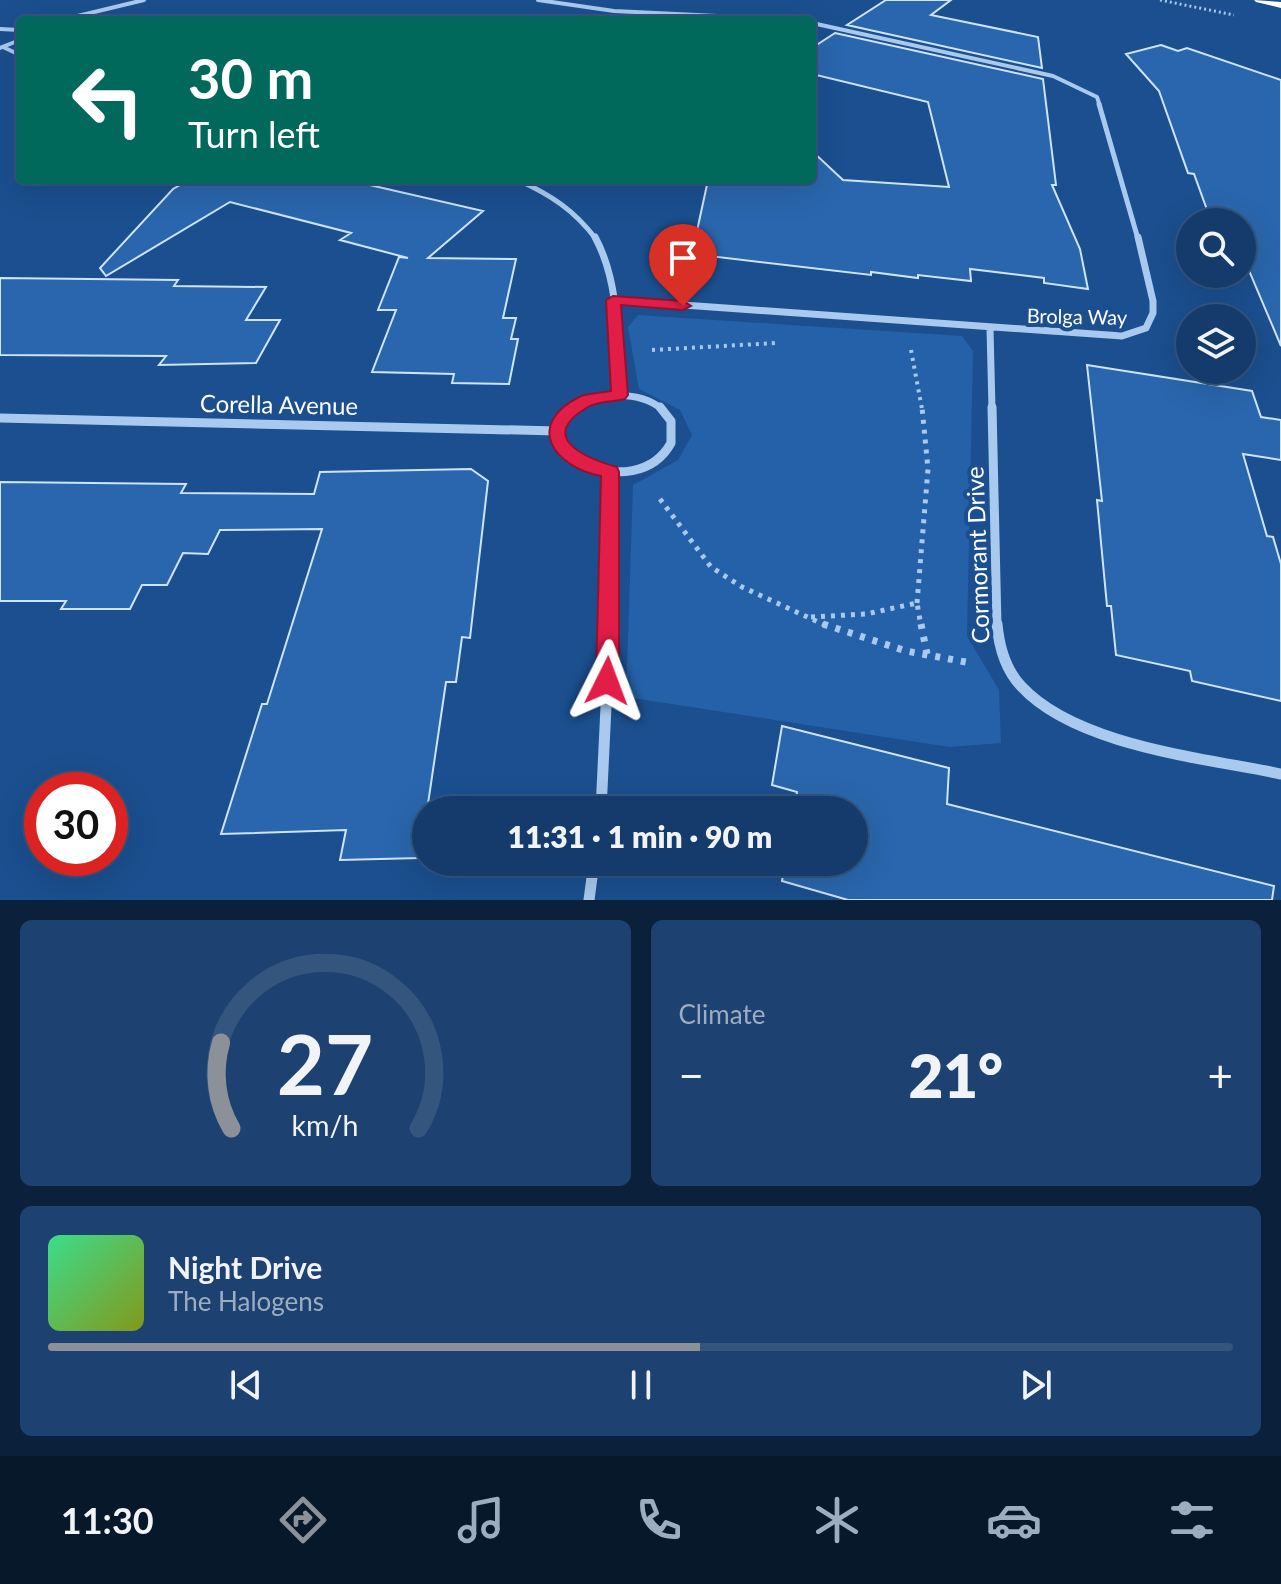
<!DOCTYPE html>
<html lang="en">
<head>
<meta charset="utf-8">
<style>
  body { margin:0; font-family:Lato,sans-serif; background:#1d4271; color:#f1f3f6; height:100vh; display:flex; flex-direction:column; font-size:30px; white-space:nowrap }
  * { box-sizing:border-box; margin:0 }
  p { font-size:26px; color:#9dadc1 }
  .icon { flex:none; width:44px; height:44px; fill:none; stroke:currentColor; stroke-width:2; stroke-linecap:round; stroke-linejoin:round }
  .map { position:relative; height:900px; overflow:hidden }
  .sheet { display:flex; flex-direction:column; gap:20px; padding:20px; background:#0b203b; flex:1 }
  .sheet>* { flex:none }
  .top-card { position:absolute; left:16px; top:16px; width:800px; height:168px; border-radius:8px; box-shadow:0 8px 32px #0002,0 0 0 2px #33557e; background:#00695c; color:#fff; overflow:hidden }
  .buttons { position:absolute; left:1176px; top:208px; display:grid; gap:16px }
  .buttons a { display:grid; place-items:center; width:80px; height:80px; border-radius:50%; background:#143b6b; box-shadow:0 8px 32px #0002,0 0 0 2px #33557e; font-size:40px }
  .speed { position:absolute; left:24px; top:772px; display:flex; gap:16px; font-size:40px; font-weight:700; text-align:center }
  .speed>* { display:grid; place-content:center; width:104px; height:104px; border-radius:50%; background:#143b6b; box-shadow:0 8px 32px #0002,0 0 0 2px #33557e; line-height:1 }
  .speed .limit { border:12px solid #d22; background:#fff; color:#111 }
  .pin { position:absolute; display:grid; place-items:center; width:68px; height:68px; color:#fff; margin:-82px -34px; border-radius:50% 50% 50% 0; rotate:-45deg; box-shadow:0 0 8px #0007 }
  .pin .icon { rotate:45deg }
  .me { position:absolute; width:88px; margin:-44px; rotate:3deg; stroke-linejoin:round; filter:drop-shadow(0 0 6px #0008) }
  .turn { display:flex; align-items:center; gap:28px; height:168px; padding:0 40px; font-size:36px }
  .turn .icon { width:104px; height:104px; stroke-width:2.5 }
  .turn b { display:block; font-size:56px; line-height:68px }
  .big { font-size:60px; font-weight:800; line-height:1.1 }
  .sheet .card { flex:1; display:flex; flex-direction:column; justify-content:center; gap:12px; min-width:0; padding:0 28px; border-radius:12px; background:#1d4271 }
  .sheet .dial { align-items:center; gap:0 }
  .dial svg { height:208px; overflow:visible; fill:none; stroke:#33557e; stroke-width:7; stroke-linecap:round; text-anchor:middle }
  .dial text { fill:#f1f3f6; stroke:none }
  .song { display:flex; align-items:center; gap:24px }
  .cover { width:96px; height:96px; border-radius:12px; background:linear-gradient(135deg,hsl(150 70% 55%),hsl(70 70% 35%)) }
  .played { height:8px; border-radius:4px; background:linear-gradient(90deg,#8c9099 55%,#33557e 55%) }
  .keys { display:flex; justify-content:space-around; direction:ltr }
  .heat { display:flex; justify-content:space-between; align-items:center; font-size:44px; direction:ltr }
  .sheet .tiles { flex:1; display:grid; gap:20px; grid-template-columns:1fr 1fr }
  .card:last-child { grid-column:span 2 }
  .trip { position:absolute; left:412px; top:796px; width:456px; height:80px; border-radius:40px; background:#143b6b; box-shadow:0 8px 32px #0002,0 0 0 2px #33557e; font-weight:800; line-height:80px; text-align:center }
  .tabs { display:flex; height:128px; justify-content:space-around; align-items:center; background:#08182b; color:#9dadc1 }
  .tabs .icon { width:56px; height:56px }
  .tabs .current { color:#8c9099 }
  .tabs b { font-size:36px; color:#f1f3f6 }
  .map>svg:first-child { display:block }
  .green { fill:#2461a8 }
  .building { fill:#2a66ad; stroke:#cfe3fa; stroke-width:2 }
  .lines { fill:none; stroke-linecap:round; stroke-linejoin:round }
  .path-far3 { stroke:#a9c9ee; stroke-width:3; stroke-dasharray:2 3; stroke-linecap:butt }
  .path-far2 { stroke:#a9c9ee; stroke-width:4; stroke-dasharray:3 5; stroke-linecap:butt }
  .path-far1 { stroke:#a9c9ee; stroke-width:5; stroke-dasharray:4 6; stroke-linecap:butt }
  .path { stroke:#a9c9ee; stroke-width:7; stroke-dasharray:5 8; stroke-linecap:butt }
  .street-far4 { stroke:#a9c9ee; stroke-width:4 }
  .street-far3 { stroke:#a9c9ee; stroke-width:5 }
  .street-far2 { stroke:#a9c9ee; stroke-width:7 }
  .street-far1 { stroke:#a9c9ee; stroke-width:9 }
  .street { stroke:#a9c9ee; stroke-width:11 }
  .highway { fill:#fff; fill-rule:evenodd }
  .route { fill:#e11d48; stroke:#92132f; stroke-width:2 }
  .labels { text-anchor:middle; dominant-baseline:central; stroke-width:8; stroke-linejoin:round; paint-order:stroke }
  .far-street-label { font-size:20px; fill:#fff; stroke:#1b4f8f }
  .street-label { font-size:24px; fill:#fff; stroke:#1b4f8f }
</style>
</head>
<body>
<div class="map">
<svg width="1281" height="900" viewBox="0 0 1281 900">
  <rect width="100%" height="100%" fill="#1b4f8f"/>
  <!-- green -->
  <path class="green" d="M638,315L962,336L973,351L967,636L999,690L1001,743L949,747L626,697L633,485L678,460L692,435L680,410L639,389L628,327Z"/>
  <!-- building -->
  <path class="building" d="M886,0H951L931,15L1038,37L1042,68L847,25Z
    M835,33L1043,79L1056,185H1052L1080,249L1088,289L1044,283V278L970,269L971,281L918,275V278L871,272V275L692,254L708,180H812V151L843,180L949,187L928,102L812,74V48Z
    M1161,45L1178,51L1187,48L1281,80V346L1242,254V222H1218L1210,218L1194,174L1188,173L1159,91L1126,54Z
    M189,180H348L483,211L428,258L516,259L503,318H516L511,339H518L509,384L452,383L454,374L372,372L396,310H378L399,257L408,258L340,240L351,233L230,202L106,276L100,268L173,189Z
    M0,278L178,280L174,286L266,287L246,320H280L256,363L159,365L166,356L0,355Z
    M1087,365L1252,391L1261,417L1281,420V460L1243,454L1267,536L1273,537L1281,564V701L1192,681L1190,671L1116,655L1111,606H1107L1097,500L1102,501Z
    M471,469L488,481L470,638L462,637L456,682H446L420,858L340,860L346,830L221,834L262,704H267L322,529L220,530L208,554L183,553L167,585H142L130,609H61L66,601H0V482L186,484L181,493L314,494L320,472Z
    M782,726L949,768L947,804L1274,886L1272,900H848L782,881L785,862H854V810H794L797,792L772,785Z"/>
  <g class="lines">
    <!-- path-far3 -->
    <path class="path-far3" d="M1160,0L1234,15"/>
    <!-- path-far2 -->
    <path class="path-far2" d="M652,350L776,343
      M911,350L922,409"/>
    <!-- path-far1 -->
    <path class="path-far1" d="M660,499L711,567L742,587L827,626
      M917,603L928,469L922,407
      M811,617L866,614L917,603L921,626"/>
    <!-- path -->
    <path class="path" d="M823,624L906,651L971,663
      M921,624L927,654"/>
    <!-- street-far4 -->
    <path class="street-far4" d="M538,0L614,11L799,20
      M61,20L144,0
      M812,23L1053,76L1097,97L1100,106
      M0,29L20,30
      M3,47L20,55
      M0,48L20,40"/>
    <!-- street-far3 -->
    <path class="street-far3" d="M1099,104L1138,239
      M518,180C551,195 574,210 596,239"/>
    <!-- street-far2 -->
    <path class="street-far2" d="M595,237C621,285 617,343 619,395
      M613,300L1122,336L1146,328L1153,313V301L1138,237
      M990,329L992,409
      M574,409C598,392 638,390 662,409"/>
    <!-- street-far1 -->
    <path class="street-far1" d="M576,407C516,448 635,508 671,443V421L660,407
      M992,407L997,626
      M0,418L557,431
      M610,472V626"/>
    <!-- street -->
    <path class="street" d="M997,624C999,646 1005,669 1021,686C1076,746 1205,758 1281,774
      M601,810L610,624
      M589,900L594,862"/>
    <!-- highway -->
    <path class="highway" d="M1254,0L1281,2V8L1256,2Z"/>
  </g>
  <!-- route -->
  <path class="route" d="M613,296L683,301L691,306L683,310L621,305L628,395L625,399C614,402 598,401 588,407C536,437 585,458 617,467L619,472V681L616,688L607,691L599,688L596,681L601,476C554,467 524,425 579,397C588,393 601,393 611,391L606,300Z"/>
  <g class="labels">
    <!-- far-street labels -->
    <g class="far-street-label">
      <text transform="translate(1077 316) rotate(1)">Brolga Way</text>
    </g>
    <!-- street labels -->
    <g class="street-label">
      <text transform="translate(279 404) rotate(1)">Corella Avenue</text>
      <text transform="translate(977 555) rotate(-92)">Cormorant Drive</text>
    </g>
  </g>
</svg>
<div class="buttons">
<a><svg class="icon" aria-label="search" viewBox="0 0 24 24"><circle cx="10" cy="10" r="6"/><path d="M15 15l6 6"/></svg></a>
<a><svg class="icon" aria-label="layers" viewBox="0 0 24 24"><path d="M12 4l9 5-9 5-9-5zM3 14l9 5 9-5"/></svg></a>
</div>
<div class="speed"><div class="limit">30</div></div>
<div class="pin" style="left:683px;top:306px;background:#d93025"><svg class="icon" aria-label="arrive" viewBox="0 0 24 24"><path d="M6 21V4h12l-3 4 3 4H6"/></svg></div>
<svg class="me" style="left:607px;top:681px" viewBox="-20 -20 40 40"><path d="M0-17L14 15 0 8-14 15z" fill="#e11d48" stroke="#fff" stroke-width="4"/></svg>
<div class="trip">11:31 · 1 min · 90 m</div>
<div class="top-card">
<div class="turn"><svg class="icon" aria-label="left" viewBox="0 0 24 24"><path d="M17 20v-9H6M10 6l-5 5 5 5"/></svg><div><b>30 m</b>Turn left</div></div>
</div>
</div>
<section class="sheet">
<div class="tiles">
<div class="card dial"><svg viewBox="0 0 100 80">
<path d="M14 69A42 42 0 1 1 86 69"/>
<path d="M14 69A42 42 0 0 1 10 36" stroke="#8c9099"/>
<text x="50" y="56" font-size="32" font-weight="700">27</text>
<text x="50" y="72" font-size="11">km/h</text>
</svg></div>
<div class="card"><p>Climate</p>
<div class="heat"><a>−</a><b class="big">21°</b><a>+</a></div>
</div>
<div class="card">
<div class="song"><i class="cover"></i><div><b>Night Drive</b><p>The Halogens</p></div></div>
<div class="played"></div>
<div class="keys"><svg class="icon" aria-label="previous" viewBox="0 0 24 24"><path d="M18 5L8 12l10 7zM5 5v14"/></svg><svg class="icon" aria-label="pause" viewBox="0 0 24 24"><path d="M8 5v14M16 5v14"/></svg><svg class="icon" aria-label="next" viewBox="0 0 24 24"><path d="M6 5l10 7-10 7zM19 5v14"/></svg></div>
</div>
</div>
</section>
<nav class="tabs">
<b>11:30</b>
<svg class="icon current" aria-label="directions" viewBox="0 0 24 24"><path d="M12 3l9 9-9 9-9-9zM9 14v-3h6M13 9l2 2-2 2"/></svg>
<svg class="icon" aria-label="music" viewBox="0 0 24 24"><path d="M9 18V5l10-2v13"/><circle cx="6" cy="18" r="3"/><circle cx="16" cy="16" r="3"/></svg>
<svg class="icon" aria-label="phone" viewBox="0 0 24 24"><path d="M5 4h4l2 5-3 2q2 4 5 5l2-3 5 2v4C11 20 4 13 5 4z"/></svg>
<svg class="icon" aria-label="climate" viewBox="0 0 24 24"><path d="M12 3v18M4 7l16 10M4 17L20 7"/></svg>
<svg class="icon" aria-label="car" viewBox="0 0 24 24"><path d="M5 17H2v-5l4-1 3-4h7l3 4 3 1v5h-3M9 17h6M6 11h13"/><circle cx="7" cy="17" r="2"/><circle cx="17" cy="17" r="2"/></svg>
<svg class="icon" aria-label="filters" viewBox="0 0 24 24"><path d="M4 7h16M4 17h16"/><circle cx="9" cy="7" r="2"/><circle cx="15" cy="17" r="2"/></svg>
</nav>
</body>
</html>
